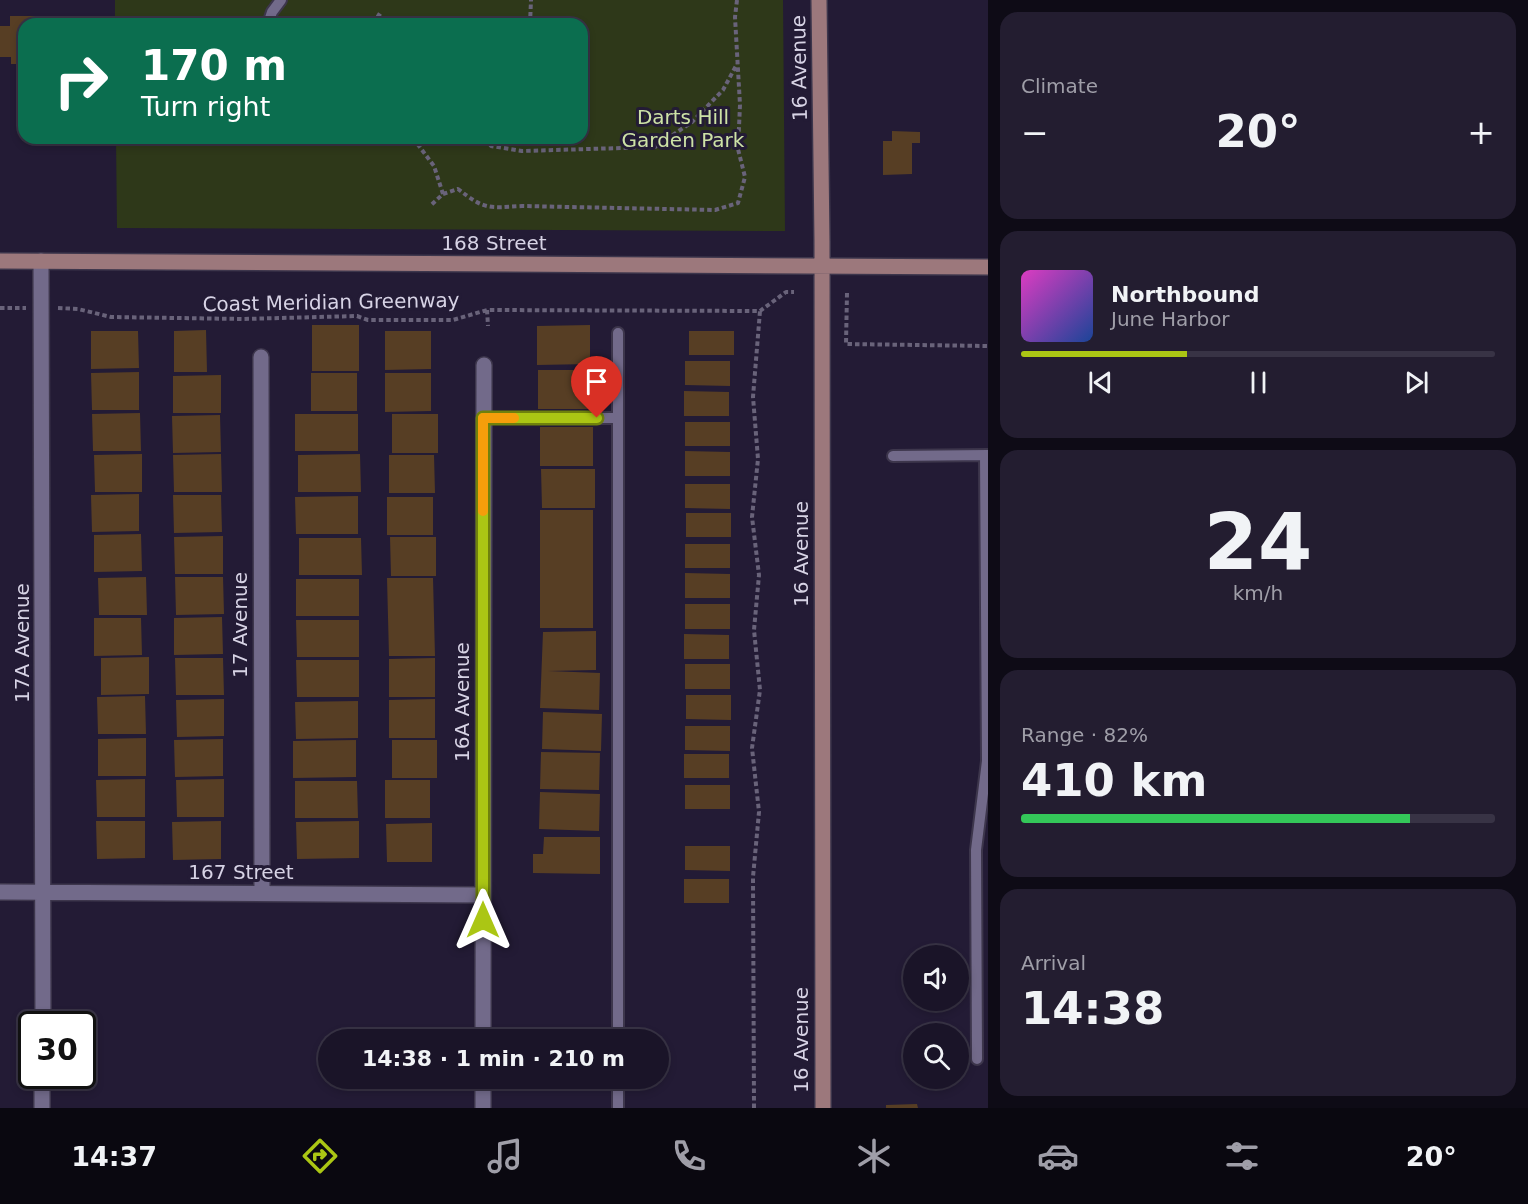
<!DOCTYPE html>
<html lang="en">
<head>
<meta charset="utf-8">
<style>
  body { margin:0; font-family:"DejaVu Sans",sans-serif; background:#231d30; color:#f1f3f6; height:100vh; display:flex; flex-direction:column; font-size:22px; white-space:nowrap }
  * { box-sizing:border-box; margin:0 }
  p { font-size:20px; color:#9f9ea8 }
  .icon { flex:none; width:33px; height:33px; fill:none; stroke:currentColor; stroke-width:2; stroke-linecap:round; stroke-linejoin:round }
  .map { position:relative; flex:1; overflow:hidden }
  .details { display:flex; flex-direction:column; gap:12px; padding:12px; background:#0e0b16; width:540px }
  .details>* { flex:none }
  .top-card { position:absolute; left:18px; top:18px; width:570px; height:126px; border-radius:18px; box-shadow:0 3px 9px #0003,0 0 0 2px #383345; background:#0b6e4f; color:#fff; overflow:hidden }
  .buttons { position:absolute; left:903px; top:945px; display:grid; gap:12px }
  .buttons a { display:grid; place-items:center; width:66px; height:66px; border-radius:50%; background:#1a1428; box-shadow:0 3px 9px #0003,0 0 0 2px #383345; font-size:30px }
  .speed { position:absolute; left:18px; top:1011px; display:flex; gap:12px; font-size:30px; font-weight:700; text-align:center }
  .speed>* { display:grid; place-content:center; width:78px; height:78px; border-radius:50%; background:#1a1428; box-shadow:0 3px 9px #0003,0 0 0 2px #383345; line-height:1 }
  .speed .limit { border:3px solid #111; border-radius:9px; background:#fff; color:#111 }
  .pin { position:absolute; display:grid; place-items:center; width:51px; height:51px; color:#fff; margin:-62px -26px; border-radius:50% 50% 50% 0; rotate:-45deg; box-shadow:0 0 6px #0007 }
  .pin .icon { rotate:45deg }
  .me { position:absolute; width:66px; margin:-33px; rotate:0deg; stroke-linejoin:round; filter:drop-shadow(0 0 4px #0008) }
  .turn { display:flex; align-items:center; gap:21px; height:126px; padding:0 24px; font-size:27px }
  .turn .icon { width:78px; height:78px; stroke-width:2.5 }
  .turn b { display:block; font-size:42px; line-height:51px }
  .big { font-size:45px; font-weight:800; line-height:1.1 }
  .details .widget { flex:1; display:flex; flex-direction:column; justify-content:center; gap:9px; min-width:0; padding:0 21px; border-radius:18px; background:#231d30 }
  .details .dial { align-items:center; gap:0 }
  .dial b { font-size:78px; line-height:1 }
  .song { display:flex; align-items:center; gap:18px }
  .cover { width:72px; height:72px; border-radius:9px; background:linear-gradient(135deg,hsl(310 70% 55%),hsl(220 70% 35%)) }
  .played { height:6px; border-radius:3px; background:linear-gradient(90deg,#abc614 35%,#383345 35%) }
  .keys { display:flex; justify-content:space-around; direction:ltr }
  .heat { display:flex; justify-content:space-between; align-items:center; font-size:33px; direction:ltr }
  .charge { height:9px; border-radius:4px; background:linear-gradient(90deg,#34c759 82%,#383345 0) }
  .trip { position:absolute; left:318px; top:1029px; width:351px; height:60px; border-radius:30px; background:#1a1428; box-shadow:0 3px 9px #0003,0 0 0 2px #383345; font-weight:800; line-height:60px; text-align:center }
  .menu { display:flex; height:96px; justify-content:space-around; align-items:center; background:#0a0810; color:#9f9ea8 }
  .menu .icon { width:42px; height:42px }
  .menu .current { color:#abc614 }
  .menu b { font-size:27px; color:#f1f3f6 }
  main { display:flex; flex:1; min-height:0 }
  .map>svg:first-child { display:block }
  .green { fill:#2e3819 }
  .building { fill:#573e24 }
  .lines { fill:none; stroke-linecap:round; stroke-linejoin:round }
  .lane-casing { stroke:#3d364c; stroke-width:14 }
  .street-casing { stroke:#3d364c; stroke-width:18 }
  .secondary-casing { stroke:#3d364c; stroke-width:18 }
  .path { stroke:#69637a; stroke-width:4; stroke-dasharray:4.5 3; stroke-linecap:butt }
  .lane { stroke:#726a8a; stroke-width:10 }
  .street { stroke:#726a8a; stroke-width:15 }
  .secondary { stroke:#9c787c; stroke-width:15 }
  .route-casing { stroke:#6f810d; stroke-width:15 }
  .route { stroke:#abc614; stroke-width:10 }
  .slow { stroke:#f59e0b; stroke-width:10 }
  .labels { text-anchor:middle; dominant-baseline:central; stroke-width:6; stroke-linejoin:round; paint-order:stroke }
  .street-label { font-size:20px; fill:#d7d3e5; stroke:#231b35 }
  .park-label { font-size:20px; fill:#cde2a6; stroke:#231b35 }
</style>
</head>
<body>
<main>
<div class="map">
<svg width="988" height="1108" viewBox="0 0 988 1108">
  <rect width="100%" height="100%" fill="#231b35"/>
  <!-- green -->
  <path class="green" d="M115,0H783L785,231L117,228L116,138H582V24H115Z"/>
  <!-- building -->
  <path class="building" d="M10,16H39V24H24V64H11V57H0V26H10Z
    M892,131L920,132V143H912V174L883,175V141H892Z
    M312,325H359V371H312Z
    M590,325V364L537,365V326Z
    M206,330L207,372H174V331Z
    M91,331H138L139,368L91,369Z
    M385,331H431V369L385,370Z
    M689,331H734V355H689Z
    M685,361H730V386L685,385Z
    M538,370H591V409H538Z
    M139,372V410H92L91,373Z
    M311,373H357V411H311Z
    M385,373H431V411L385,412Z
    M221,375V413H173V376Z
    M684,391L729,392V416H684Z
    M140,413L141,451H93L92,414Z
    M295,414H358V451H295Z
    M392,414H438V453H392Z
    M220,415L221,452L173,453L172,416Z
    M685,422H730V446H685Z
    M540,427H593V466H540Z
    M685,451L730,452V476H685Z
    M142,454V492H95L94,455Z
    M221,454L222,492H174L173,455Z
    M360,454L361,492H298V455Z
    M389,455H434L435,493H389Z
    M541,469H595V508H542Z
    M685,484H730V509L685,508Z
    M139,494V531L92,532L91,495Z
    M173,495H221L222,532L174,533Z
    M358,496V534H296L295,497Z
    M387,497H433V535H387Z
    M540,510H593V628H540Z
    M686,513H731V537H686Z
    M141,534L142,571L94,572V535Z
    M223,536V574H175L174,537Z
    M390,537H436V576H391Z
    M299,538H361L362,575H299Z
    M685,544H730V568H685Z
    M685,573L730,574V598H685Z
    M146,577L147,615H99L98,578Z
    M175,577H223L224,614L176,615Z
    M387,578H433L435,656H389Z
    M296,579H359V616H296Z
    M685,604H730V629H685Z
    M222,617L223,654L174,655V618Z
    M94,618H141L142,655L94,656Z
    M296,620H359V657H297Z
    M596,631V670L548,671L600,673L599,710L540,708L543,632Z
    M684,634L729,635V659H684Z
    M149,657V694L101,695V658Z
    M175,658H223L224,695H176Z
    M435,658V697H389V659Z
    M296,660H359V697H297Z
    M685,664H730V689H685Z
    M686,695H731V720L686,719Z
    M145,696L146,734H98L97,697Z
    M224,699V736L177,737L176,700Z
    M435,699V738H389V700Z
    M358,701V738L296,739L295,702Z
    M543,712L602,714L601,751L542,749Z
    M685,726H730V751L685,750Z
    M146,738V776H98V739Z
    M223,739V776L175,777L174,740Z
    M356,740V777L293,778V741Z
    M392,740H437V778H392Z
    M541,752L600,753L599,790L540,789Z
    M684,754H729V778H684Z
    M145,779V817H97L96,780Z
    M224,779V817H177L176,780Z
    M385,780H430V818H385Z
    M295,781H357L358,818H295Z
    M685,785H730V809H685Z
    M540,792L600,794L599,831L539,829Z
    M96,821H145V858L97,859Z
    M221,821V859L173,860L172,822Z
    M359,821V858L297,859L296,822Z
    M432,823V862H387L386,824Z
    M544,837H600V874L533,873V854H543Z
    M685,846H730V871L685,870Z
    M684,879H729V903H684Z
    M917,1104L918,1108H886V1105Z"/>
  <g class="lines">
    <!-- lane casing -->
    <g class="lane-casing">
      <path id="lane" d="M268,24L272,12L281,0
        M483,418H618
        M893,456L988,455
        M618,1040V333
        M977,1059L976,850L987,761L985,455
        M618,1108V1078"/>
    </g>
    <!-- street casing -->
    <g class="street-casing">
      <path id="street" d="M41,261L43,1024
        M261,357L262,893
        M0,892L483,895
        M483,1040L484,365
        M483,1078V1108
        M42,1108V1076"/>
    </g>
    <!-- secondary casing -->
    <g class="secondary-casing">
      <path id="secondary" d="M819,0L822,241L823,1108
        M0,261L988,267"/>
    </g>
    <!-- path -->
    <path class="path" d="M377,14L392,24
      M530,24L531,0
      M413,138L434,166L443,194L430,206
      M486,138L491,146L522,151L655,147L692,122L723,90L737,64
      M443,194L458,189C485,210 488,208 522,206L715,210L738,203L745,177L738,149L740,105L735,17L737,0
      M847,293L846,344L988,346
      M0,308H26
      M58,308L78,309L111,317L243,319L357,316L368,320H453L487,310L760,311L786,292H794
      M487,310L488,326
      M754,1108L753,877L759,812L752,748L760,690L754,630L759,575L752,517L758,459L753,397L760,311"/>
    <!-- lane -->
    <use href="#lane" class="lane"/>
    <!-- street -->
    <use href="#street" class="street"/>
    <!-- secondary -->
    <use href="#secondary" class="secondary"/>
  </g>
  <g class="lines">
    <!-- route casing -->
    <g class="route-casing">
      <path id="route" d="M483,920V418H597"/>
    </g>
    <!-- route -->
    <use href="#route" class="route"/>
    <!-- slow -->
    <path class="slow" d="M483,511V418H514"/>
  </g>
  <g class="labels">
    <!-- street labels -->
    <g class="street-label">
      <text transform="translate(799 68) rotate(-91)">16 Avenue</text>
      <text x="494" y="243">168 Street</text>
      <text transform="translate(331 302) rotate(-1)">Coast Meridian Greenway</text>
      <text transform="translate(801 554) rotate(-90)">16 Avenue</text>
      <text transform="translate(240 625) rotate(-90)">17 Avenue</text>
      <text transform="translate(22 643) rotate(-90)">17A Avenue</text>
      <text transform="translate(462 702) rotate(-90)">16A Avenue</text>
      <text x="241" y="872">167 Street</text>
      <text transform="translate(801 1040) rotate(-90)">16 Avenue</text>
    </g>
    <!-- park labels -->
    <g class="park-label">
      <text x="683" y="117">Darts Hill<tspan x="683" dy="23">Garden Park</tspan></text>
    </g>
  </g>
</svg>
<div class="buttons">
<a><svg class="icon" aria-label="sound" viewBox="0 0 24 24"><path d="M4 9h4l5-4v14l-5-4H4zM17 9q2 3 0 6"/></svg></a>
<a><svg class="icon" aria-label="search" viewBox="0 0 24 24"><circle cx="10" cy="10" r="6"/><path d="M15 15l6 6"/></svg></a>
</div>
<div class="speed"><div class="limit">30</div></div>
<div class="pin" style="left:597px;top:418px;background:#d93025"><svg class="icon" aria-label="arrive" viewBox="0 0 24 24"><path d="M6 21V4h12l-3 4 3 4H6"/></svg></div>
<svg class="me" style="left:483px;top:920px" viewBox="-20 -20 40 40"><path d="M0-17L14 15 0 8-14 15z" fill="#abc614" stroke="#fff" stroke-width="4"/></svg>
<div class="trip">14:38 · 1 min · 210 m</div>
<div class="top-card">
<div class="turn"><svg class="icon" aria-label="right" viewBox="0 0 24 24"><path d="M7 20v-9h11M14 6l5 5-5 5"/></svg><div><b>170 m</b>Turn right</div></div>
</div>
</div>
<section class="details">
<div class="widget"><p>Climate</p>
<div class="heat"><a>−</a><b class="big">20°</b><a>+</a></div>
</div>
<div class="widget">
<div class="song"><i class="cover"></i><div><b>Northbound</b><p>June Harbor</p></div></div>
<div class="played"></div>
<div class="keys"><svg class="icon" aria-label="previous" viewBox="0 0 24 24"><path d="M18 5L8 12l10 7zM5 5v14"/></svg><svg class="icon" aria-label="pause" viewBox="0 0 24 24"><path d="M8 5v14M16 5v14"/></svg><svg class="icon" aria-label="next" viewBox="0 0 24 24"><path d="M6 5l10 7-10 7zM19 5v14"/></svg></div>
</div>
<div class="widget dial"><b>24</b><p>km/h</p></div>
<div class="widget"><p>Range · 82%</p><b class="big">410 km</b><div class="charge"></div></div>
<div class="widget"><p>Arrival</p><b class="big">14:38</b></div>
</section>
</main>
<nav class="menu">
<b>14:37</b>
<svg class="icon current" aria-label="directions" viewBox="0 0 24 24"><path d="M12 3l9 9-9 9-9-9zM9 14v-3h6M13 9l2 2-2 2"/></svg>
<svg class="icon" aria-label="music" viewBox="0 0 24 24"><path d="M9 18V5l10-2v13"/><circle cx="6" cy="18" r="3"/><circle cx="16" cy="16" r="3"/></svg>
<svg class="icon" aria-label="phone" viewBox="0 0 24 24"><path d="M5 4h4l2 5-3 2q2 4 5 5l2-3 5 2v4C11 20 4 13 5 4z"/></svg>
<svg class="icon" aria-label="climate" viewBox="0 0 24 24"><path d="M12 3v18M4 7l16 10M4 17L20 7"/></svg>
<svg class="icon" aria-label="car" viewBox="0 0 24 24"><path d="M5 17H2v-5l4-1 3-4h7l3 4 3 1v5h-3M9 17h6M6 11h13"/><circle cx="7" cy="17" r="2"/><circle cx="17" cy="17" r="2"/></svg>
<svg class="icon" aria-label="filters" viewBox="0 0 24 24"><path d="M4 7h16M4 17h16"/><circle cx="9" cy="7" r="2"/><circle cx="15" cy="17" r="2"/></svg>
<b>20°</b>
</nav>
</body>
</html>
